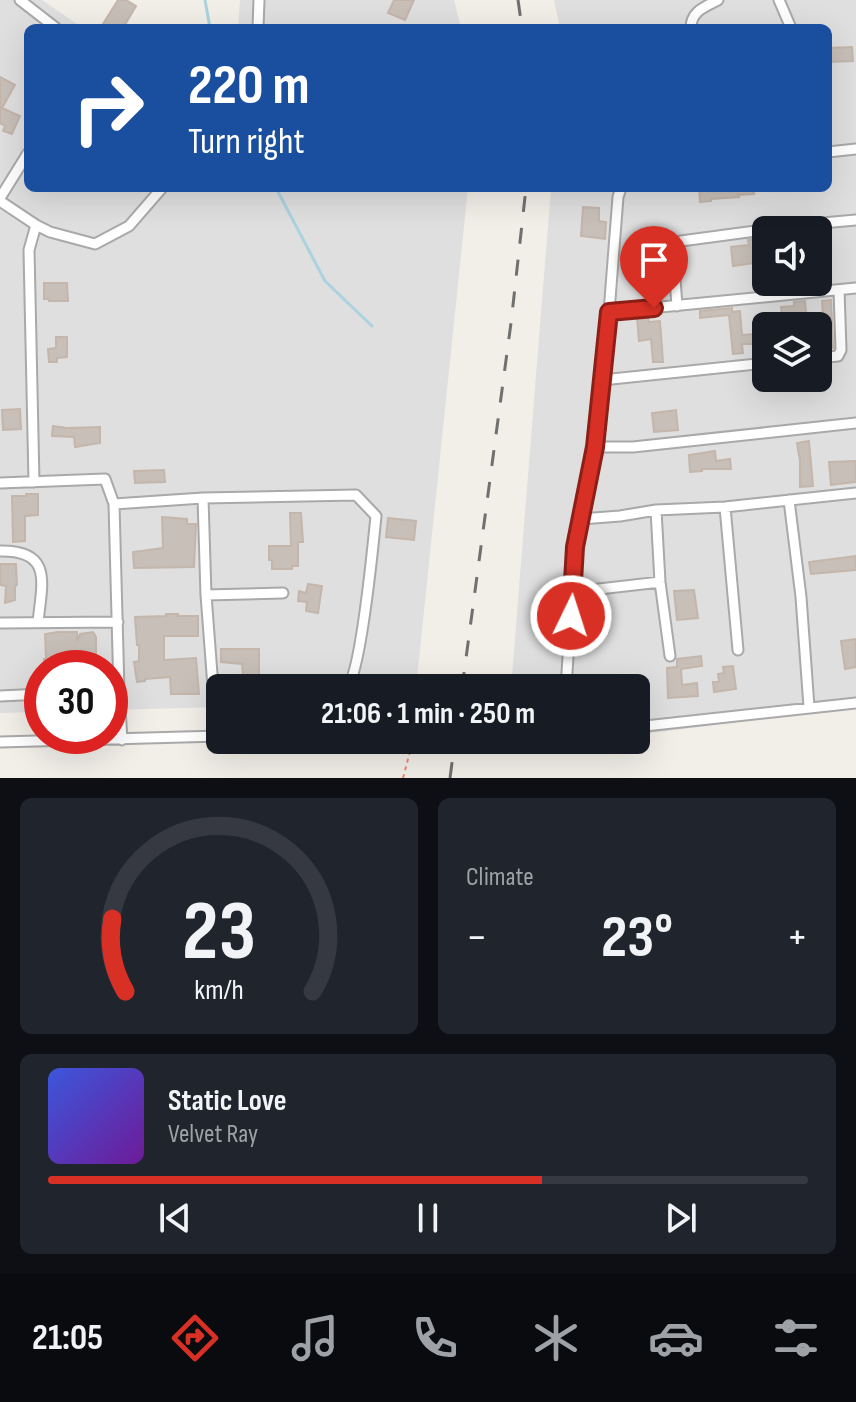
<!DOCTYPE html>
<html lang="en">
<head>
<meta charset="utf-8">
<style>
  body { margin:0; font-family:"Sofia Sans Condensed",sans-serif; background:#20242c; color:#f1f3f6; height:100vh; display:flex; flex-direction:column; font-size:30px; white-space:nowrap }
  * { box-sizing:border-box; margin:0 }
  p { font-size:26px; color:#9ea1a6 }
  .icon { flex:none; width:44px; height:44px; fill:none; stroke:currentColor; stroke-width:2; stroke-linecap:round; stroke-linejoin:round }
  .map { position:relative; height:778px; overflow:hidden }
  .panel { display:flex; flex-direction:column; gap:20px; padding:20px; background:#0d0f14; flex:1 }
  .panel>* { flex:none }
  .guide { position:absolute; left:24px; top:24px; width:808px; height:168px; border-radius:12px; box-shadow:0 8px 32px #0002; background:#1a4fa0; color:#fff; overflow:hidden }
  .controls { position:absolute; left:752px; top:216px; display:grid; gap:16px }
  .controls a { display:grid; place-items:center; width:80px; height:80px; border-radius:12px; background:#171b24; box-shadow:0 8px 32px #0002; font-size:40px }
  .speed { position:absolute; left:24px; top:650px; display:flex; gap:16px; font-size:40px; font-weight:700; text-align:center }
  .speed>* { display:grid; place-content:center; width:104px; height:104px; border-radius:50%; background:#171b24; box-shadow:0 8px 32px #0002; line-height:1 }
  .speed .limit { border:12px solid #d22; background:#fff; color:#111 }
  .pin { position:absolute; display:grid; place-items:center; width:68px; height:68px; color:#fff; margin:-82px -34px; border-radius:50% 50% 50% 0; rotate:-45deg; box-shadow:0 0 8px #0007 }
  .pin .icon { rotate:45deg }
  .me { position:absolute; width:88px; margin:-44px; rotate:4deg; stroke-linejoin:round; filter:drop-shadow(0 0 6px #0008) }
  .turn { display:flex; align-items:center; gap:28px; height:168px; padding:0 32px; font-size:36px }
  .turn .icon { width:104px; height:104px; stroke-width:2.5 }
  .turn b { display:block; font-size:56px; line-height:68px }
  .big { font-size:60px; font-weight:700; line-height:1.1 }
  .panel .widget { flex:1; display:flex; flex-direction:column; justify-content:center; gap:12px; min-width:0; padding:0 28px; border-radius:12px; background:#20242c }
  .panel .dial { align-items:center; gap:0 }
  .dial svg { height:208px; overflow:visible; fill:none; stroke:#363941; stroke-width:7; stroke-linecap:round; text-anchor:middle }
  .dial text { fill:#f1f3f6; stroke:none }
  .song { display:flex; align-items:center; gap:24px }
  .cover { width:96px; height:96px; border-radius:12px; background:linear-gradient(135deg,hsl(230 70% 55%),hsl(280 70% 35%)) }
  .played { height:8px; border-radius:4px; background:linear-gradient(90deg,#d93025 65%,#363941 65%) }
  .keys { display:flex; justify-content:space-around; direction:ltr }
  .heat { display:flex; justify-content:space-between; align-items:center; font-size:44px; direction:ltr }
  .panel .tiles { flex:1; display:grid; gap:20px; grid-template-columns:1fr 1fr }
  .widget:last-child { grid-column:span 2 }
  .trip { position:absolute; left:206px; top:674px; width:444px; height:80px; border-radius:12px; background:#171b24; box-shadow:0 8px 32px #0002; font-weight:700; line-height:80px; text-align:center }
  .tabs { display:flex; height:128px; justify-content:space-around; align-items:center; background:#090b0e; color:#9ea1a6 }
  .tabs .icon { width:56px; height:56px }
  .tabs .on { color:#d93025 }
  .tabs b { font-size:36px; color:#f1f3f6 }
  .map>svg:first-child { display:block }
  .residential { fill:#e0dfdf; fill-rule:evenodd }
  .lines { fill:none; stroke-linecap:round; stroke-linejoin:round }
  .stream { stroke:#aad3df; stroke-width:3 }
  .building { fill:#c7bfb8; stroke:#c4b6ab; stroke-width:2 }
  .street-casing { stroke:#a9a9a9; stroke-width:13 }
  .path { stroke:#fa8072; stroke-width:2; stroke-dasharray:4 4; stroke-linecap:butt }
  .street { stroke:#fff; stroke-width:9 }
  .rail { stroke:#707070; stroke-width:3; stroke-dasharray:16 16; stroke-linecap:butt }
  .route-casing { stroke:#8d1f18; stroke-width:20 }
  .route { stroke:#d93025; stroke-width:14 }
</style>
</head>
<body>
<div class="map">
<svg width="856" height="778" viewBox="0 0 856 778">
  <rect width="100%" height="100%" fill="#f2efe9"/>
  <!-- residential -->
  <path class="residential" d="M0,0H42L83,28H28V188H468L416,688H220V707L110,710V668H42V712L0,713Z
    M240,0H454L461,28H238Z
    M554,0H856V707L636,735V688H511L551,188H828V28H560ZM766,230H818V282H766ZM766,326H818V378H766Z"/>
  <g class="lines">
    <!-- stream -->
    <path class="stream" d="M205,0L210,28
      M276,188L325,281L372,326"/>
  </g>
  <!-- building -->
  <path class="building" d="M118,0H126L136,6L123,28H109L103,24Z
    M394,0H414L405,20L388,13Z
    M852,47L853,61L828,62V48Z
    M0,77L15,85L2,108L20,116L12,134L3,131L5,126L0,123Z
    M699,188H754V194L738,195L739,197L711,199V201L700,202Z
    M583,207L599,208V221L606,222L605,239L581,236Z
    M758,238L761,262L733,266L731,247L749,245L748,240Z
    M44,283H67L68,301H49V299H44Z
    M831,300L833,348L825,350L822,301Z
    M805,301L807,323L783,324L781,307L794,306V302Z
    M732,308V312L740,311L742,335L766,333V351H759V344H742L743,353L733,354L729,315L700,318V311Z
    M647,316L649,322L660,321L663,362H653L651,339L639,341L637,317Z
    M56,337H67V357L57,358V362H49L48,349L56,348Z
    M20,409L21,429L3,430L2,410Z
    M676,410L678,430L654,432L652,413Z
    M53,426L67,428L100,427V443L75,447L74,437L52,436Z
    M809,441L813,486L800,487V461L797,443Z
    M715,451L716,461L730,459L731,469H702V471L690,472L689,455Z
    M856,461V482L831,485L829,462Z
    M164,470L165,482L135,483L134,471Z
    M26,494H38V515L25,516V541L13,542L12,496H26Z
    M290,513H301L303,542H298V566H292V564V569H272V560H269V546H291Z
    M162,517L187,519V524H196L194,567L134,568L133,552L163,548Z
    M388,518L416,521L414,540L386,537Z
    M856,556V570L811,574L809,562Z
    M0,564H16L17,585L15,586V600L5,603L6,586L0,585Z
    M308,584L322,586L318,613L306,611L307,602L298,601L299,591L306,593Z
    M694,590L698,618L677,620L674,591Z
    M166,614H178V616H198V636H164V660L196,658L199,694H171L170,677L145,679V681L137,682L134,662L139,661V645H137L135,617L166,616Z
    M58,632H77V641L80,634L93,632L96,637V654L70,655V668L44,666V659H46L45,634Z
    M856,639V667L845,669L841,641Z
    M221,649H259V675H243L242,664L221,662Z
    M701,656L702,666L681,669L682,685L697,683L698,696L668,698L667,668L677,667V659Z
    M733,666L736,689L714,692L713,682H719L718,674L724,673L723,667Z"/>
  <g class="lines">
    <!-- street casing -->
    <g class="street-casing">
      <path id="street" d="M20,0L56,28
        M779,0L791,28
        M258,28L259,0
        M691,28C691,11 705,7 718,0
        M828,152L856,149
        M621,188L618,197L609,312L595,447H633L856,423
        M0,198L28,153
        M0,201L36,225L50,232L95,244L129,226L162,188
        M677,306L673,252L681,241L800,225L856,220
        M609,312L856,288
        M818,358L838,356L841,350L839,290
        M602,380L766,363
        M34,482L29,250L36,225
        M0,483L105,479L114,504L119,691L122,740
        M203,498L206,595L213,687L220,690
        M789,500L801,597L809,707
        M114,504L203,498L356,495L376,516C373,546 361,672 347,688
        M725,507L738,650
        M656,510L660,582L670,656
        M581,519L620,516L656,510L725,507L856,493
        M0,551C53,550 42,583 38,622
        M573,592L660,582
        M206,595L283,593
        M0,623L118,622
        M566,688L575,547L595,447
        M0,696L42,694
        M636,727L856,703
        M0,742L220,736"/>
    </g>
    <!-- path -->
    <path class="path" d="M403,778L413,740"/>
    <!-- street -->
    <use href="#street" class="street"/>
    <!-- rail -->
    <path class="rail" d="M518,0L522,28
      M462,688L511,323L526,188
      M450,778L455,740"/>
  </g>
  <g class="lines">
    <!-- route casing -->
    <g class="route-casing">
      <path id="route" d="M571,616L575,547L595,447L609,312L654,308"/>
    </g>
    <!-- route -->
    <use href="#route" class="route"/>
  </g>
</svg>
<div class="controls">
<a><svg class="icon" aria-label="sound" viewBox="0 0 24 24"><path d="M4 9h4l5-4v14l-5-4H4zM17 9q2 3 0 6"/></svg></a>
<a><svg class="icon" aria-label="layers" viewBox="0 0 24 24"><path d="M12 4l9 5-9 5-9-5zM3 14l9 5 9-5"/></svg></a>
</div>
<div class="speed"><div class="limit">30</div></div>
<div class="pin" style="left:654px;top:308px;background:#d93025"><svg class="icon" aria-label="arrive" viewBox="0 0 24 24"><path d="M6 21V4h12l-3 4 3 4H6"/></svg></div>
<svg class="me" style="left:571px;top:616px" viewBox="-20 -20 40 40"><circle r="17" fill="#d93025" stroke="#fff" stroke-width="3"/><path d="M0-11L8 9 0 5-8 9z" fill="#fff"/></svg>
<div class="trip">21:06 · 1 min · 250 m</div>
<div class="guide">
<div class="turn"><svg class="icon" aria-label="right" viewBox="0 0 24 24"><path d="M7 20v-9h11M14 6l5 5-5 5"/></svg><div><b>220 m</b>Turn right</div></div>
</div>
</div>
<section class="panel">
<div class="tiles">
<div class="widget dial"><svg viewBox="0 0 100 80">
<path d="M14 69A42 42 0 1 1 86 69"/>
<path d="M14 69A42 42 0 0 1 9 41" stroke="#d93025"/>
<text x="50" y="56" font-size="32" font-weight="700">23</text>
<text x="50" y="72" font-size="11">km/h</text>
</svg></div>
<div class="widget"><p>Climate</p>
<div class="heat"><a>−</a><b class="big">23°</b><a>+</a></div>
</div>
<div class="widget">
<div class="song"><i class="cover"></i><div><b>Static Love</b><p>Velvet Ray</p></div></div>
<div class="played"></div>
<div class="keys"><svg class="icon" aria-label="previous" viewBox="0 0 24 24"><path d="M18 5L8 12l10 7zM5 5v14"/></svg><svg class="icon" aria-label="pause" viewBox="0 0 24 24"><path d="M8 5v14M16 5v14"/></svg><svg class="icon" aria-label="next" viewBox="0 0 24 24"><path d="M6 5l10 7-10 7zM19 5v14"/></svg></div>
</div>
</div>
</section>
<nav class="tabs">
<b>21:05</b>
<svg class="icon on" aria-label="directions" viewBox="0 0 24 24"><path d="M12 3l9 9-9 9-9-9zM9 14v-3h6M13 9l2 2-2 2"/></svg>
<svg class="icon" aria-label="music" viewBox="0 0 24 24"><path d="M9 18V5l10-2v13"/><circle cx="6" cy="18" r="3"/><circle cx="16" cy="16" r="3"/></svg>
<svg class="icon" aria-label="phone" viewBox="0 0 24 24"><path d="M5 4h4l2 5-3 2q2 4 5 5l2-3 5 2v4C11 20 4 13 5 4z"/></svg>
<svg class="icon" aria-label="climate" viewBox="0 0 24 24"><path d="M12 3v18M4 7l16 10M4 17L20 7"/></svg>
<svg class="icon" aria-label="car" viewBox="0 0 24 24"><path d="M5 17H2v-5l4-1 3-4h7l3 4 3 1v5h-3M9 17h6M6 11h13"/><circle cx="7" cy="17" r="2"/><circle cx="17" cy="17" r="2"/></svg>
<svg class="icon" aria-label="filters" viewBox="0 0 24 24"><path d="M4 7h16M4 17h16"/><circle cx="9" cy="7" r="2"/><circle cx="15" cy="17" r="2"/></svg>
</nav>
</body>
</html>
